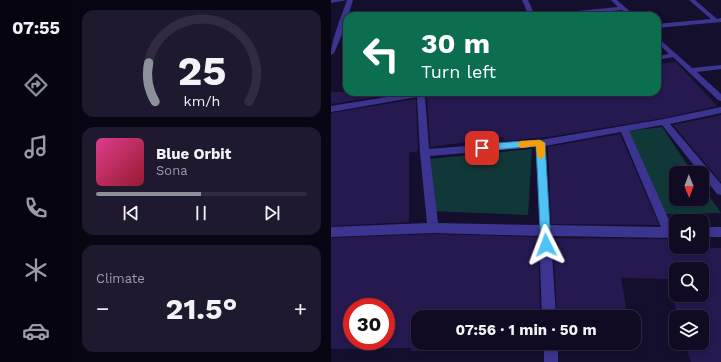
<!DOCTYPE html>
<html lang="en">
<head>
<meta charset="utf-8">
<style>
  body { margin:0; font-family:"Work Sans",sans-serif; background:#1e192f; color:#f1f3f6; height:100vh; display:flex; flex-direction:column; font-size:15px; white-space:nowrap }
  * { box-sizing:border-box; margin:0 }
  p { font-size:13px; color:#9c9ba5 }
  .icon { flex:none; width:22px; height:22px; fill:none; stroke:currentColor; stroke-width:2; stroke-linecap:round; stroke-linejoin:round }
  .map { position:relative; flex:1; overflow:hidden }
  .details { display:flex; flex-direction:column; gap:10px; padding:10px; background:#090613; width:259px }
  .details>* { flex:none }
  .top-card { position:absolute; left:12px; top:12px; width:318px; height:84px; border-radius:12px; box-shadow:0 2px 6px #0003,0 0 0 1px #302b40; background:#0b6e4f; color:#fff; overflow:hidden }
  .needle { width:26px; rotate:179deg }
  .fabs { position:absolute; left:338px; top:166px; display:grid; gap:8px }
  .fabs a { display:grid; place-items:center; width:40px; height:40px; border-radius:8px; background:#100b22; box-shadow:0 2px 6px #0003,0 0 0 1px #302b40; font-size:20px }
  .speed { position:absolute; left:12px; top:298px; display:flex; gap:8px; font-size:20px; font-weight:700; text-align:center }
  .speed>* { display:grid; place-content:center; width:52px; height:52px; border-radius:50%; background:#100b22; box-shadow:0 2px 6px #0003,0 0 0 1px #302b40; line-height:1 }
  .speed .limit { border:6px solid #d22; background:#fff; color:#111 }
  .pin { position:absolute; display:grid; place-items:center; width:34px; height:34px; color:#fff; margin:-17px; border-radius:8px; box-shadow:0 2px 6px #0006 }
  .me { position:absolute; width:44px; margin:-22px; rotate:357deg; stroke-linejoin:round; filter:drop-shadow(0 0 3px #0008) }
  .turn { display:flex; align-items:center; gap:14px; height:84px; padding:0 12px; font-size:18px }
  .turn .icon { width:52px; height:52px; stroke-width:2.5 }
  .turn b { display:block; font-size:28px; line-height:34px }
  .big { font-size:30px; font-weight:700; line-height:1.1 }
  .details .card { flex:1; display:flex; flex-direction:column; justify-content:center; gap:6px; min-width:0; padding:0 14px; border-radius:12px; background:#1e192f }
  .details .dial { align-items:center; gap:0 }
  .dial svg { height:104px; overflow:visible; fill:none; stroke:#302b40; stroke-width:7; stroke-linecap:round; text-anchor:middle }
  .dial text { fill:#f1f3f6; stroke:none }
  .song { display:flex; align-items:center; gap:12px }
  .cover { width:48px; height:48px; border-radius:6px; background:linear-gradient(135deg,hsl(330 70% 55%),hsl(350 70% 35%)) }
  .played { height:4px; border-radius:2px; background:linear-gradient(90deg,#8c9099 50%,#302b40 50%) }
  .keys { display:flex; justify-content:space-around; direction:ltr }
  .heat { display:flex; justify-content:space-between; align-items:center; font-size:22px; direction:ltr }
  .trip { position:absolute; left:80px; top:310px; width:230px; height:40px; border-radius:12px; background:#100b22; box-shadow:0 2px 6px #0003,0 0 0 1px #302b40; font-weight:700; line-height:40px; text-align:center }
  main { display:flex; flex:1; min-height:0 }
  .dock { display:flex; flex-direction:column; width:72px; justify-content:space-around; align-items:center; background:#06040e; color:#9c9ba5 }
  .dock .icon { width:28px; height:28px }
  .dock .selected { color:#8c9099 }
  .dock b { font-size:18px; color:#f1f3f6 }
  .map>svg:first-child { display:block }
  .green { fill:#113838 }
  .building { fill:#251950; fill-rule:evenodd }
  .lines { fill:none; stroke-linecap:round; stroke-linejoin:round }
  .minor { fill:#3b3591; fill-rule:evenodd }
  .route { fill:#4fc3f7; stroke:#337fa1 }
  .slow { fill:#f59e0b }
</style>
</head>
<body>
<main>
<nav class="dock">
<b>07:55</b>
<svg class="icon selected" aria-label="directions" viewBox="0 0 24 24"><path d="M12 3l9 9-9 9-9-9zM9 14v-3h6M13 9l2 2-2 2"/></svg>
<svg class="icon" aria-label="music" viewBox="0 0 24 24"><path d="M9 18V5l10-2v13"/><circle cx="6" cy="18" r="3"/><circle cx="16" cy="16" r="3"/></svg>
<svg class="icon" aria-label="phone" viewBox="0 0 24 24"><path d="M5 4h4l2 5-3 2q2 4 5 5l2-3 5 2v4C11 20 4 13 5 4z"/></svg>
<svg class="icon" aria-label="climate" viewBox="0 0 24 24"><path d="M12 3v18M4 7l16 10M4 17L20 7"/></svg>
<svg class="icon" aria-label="car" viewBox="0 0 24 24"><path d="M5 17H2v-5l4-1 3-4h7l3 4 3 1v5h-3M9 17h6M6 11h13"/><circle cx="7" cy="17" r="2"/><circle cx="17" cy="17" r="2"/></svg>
</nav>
<section class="details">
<div class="card dial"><svg viewBox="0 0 100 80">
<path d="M14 69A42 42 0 1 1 86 69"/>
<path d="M14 69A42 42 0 0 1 9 39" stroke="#8c9099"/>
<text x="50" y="56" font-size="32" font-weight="700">25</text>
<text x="50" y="72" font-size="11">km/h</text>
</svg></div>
<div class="card">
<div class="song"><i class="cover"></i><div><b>Blue Orbit</b><p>Sona</p></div></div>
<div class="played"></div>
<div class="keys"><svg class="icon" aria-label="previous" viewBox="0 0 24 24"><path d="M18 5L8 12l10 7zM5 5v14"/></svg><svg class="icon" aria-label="pause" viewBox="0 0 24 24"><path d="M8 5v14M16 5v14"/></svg><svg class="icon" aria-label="next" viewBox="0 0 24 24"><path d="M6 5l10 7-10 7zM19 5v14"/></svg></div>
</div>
<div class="card"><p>Climate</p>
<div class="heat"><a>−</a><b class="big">21.5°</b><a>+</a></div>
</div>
</section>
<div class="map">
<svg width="390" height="362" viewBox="0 0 390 362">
  <rect width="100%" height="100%" fill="#150f2e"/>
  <!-- green -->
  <path class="green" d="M331,127L362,173H345V199H371V186L390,213L334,214L297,131Z
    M201,149L197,215L100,211L98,159Z"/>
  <!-- building -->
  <path class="building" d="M345,62L386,106L333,118L217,137L173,141L172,137L99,147L96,97L105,95L107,92H326V64Z
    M0,92H77L0,104Z
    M85,99L87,151L78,153V222L0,226V113Z
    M390,115V182L342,125Z
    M289,134L328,225L220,224L217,147Z
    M102,234L207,237L209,316L87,317V343H205V349L79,351L80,348L0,349V238ZM21,307H55V341H21Z
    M222,238L337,239L339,244H345V247L390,248V362H360L354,343H371V317H347L337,279L290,278L297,317L226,316ZM345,269H371V295H345Z"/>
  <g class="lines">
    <!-- minor -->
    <path class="minor" d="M0,0H16L0,3Z
      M16,0H22L13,30L3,53L0,55C0,40 11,15 16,0Z
      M191,0H197L204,16H198Z
      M280,0H286L304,16H298L291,10L232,16H212L215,14L287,7Z
      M358,0H364L386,19L390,18V22L326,28V24L380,19Z
      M326,37L361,68L390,65V69L366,72L390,94V101L387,100L342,57L326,60V56L338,54L326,42Z
      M86,92H106L105,94L94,96L98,149L209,140L333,119L390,107V113L339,124L390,184V195L386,194L371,175V173H369L331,125L298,131L341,227L345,228V238L220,236L225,317H211L208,236L102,233L0,237V227L96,223L89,153L86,97L0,112V106ZM290,132L330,227L219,225L214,146ZM205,147L208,225L107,223L99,156Z
      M371,227H390V237H371Z
      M213,343H227V362H213Z"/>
  </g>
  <!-- route -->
  <path class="route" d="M209,140L214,143L220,245L219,249L215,250L211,249L210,245L205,146L151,151L147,148L151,144Z"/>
  <!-- slow -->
  <path class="slow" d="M209,140L214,143V156L210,159L206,156L205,146L190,148L186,144L190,141Z"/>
</svg>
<div class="fabs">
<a><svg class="needle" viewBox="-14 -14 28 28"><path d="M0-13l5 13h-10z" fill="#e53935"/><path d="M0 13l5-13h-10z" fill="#9c9ba5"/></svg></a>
<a><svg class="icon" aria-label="sound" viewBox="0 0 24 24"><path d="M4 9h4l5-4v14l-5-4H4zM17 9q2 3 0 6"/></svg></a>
<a><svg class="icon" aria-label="search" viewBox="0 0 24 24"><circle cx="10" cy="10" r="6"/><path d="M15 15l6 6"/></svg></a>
<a><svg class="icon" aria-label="layers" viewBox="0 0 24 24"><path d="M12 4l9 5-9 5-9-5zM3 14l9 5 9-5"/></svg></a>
</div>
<div class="speed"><div class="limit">30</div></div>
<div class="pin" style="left:151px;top:148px;background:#d93025"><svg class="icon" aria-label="arrive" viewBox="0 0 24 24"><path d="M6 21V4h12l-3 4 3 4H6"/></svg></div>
<svg class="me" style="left:215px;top:245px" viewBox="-20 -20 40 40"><path d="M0-17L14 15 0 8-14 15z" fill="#4fc3f7" stroke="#fff" stroke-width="4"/></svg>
<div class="trip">07:56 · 1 min · 50 m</div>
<div class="top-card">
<div class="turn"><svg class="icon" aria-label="left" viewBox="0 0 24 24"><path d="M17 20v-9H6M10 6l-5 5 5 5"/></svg><div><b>30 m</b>Turn left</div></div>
</div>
</div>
</main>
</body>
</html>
